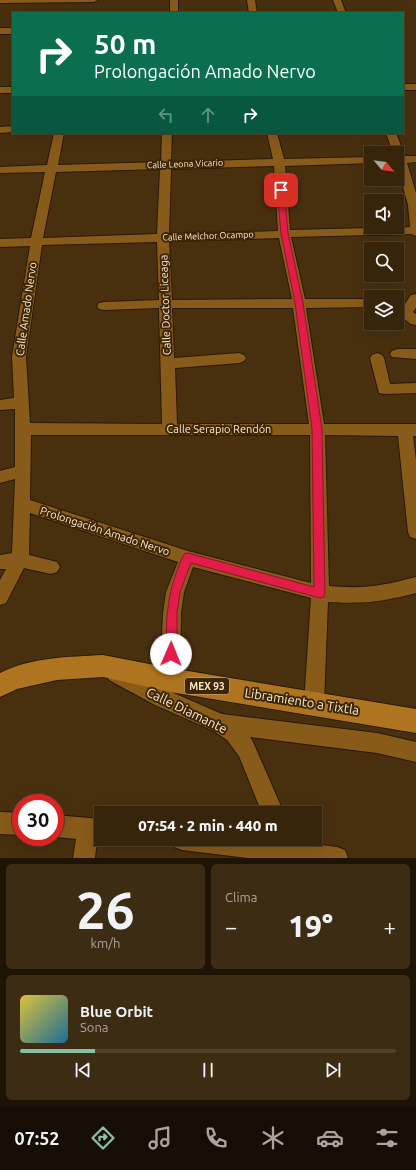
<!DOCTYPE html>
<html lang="es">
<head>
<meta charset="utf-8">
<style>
  body { margin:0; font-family:Ubuntu,sans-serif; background:#3d2c14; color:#f1f3f6; height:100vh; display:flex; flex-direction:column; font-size:15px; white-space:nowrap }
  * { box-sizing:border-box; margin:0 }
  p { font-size:13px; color:#aaa49d }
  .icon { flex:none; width:22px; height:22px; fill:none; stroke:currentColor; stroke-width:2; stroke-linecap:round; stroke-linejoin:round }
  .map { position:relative; height:858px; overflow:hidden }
  .drawer { display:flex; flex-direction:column; gap:6px; padding:6px; background:#1e1406; flex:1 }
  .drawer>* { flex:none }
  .top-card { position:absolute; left:12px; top:12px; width:392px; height:122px; border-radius:0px; box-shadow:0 4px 16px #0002,0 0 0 1px #50412c; background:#0b6e4f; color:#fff; overflow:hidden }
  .needle { width:26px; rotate:119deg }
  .fabs { position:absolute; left:364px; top:146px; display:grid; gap:8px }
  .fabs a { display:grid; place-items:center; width:40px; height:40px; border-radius:0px; background:#36240b; box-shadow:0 4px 16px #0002,0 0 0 1px #50412c; font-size:20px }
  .speed { position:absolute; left:12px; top:794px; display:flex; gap:8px; font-size:20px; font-weight:700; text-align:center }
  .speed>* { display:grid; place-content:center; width:52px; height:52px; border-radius:50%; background:#36240b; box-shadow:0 4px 16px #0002,0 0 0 1px #50412c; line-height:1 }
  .speed .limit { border:6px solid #d22; background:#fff; color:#111 }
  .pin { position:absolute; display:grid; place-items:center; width:34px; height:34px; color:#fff; margin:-17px; border-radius:8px; box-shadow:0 2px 6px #0006 }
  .me { position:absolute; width:44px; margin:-22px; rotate:1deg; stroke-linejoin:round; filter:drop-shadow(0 0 3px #0008) }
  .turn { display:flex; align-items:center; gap:14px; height:84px; padding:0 16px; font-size:18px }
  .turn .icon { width:52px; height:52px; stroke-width:2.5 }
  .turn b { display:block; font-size:28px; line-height:34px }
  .lanes { display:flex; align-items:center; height:38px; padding:0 16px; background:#0003; justify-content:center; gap:20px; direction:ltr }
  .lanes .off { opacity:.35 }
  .big { font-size:30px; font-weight:800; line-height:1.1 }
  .drawer .widget { flex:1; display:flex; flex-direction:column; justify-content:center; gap:6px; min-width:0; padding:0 14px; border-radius:6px; background:#3d2c14 }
  .drawer .dial { align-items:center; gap:0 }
  .dial b { font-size:52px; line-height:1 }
  .song { display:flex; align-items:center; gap:12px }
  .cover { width:48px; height:48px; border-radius:6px; background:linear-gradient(135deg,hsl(50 70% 55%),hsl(200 70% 35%)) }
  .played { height:4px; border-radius:2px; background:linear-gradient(90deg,#8abfa5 20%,#50412c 20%) }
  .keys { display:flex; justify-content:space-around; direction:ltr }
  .heat { display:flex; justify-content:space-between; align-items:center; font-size:22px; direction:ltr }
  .drawer .tiles { flex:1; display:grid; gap:6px; grid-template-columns:1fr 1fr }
  .widget:last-child { grid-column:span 2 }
  .trip { position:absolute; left:94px; top:806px; width:228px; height:40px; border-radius:0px; background:#36240b; box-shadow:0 4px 16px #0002,0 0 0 1px #50412c; font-weight:800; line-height:40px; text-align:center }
  .dock { display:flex; height:64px; justify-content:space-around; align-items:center; background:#160e04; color:#aaa49d }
  .dock .icon { width:28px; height:28px }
  .dock .active { color:#8abfa5 }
  .dock b { font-size:18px; color:#f1f3f6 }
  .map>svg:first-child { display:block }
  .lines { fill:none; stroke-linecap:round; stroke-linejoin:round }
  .minor-casing { stroke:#281a06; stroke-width:2 }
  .major-casing { stroke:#281a06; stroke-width:2 }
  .minor { fill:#895b1b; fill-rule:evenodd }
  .major { fill:#ae741f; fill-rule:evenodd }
  .route { fill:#e11d48; stroke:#92132f }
  .labels { text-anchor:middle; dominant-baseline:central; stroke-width:4; stroke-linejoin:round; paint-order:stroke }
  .far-street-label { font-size:9px; fill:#fee9d1; stroke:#3d2604 }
  .shield { fill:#3d2604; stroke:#c4ae94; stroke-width:1 }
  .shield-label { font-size:10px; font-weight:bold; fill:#fee9d1 }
  .street-label { font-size:11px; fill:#fee9d1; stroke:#3d2604 }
  .near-street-label { font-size:13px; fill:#fee9d1; stroke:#3d2604 }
</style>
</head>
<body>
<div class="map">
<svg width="416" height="858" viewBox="0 0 416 858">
  <rect width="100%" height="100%" fill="#48300f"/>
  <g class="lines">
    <!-- minor casing -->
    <g class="minor-casing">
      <path id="minor" d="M0,0H98L94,2L0,3Z
        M170,0H178V13H170Z
        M247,0H255L257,13H249Z
        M333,0H341L346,13H338Z
        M0,28H13V34H0Z
        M403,84H416V90H403Z
        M0,87H13V93H0Z
        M13,126V132L0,133V127Z
        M54,133H64L58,165L161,162L162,133H172L171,162L273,159L267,133H277L284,159L371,157V163L285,166L290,230L410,227L408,205L397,165V153H393L386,133H396L405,156H416V162L407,163L416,193V236L411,234L291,237L305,299H371V307L306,308L324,424H416V436H413L416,460V539L410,537L408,532L398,436L325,435L329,586C363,589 382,586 416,577V593C382,602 364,604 328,602L324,703L321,710L314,712L307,710L304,703L311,598L193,567L184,592L181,613L180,680L177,686L170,689L163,686L160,680L163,613L166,592L178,562L30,513L29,555L57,562L60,567L57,572L51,574L24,568L6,603L0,605V580L6,569H0V555L12,553L15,479L0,483V471L15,467V409L0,410V400L14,398L12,357L30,246L0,247V239L31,238L45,172L0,173V167L47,165ZM274,166L278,231L169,234L171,169ZM160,169L157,234L43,238L56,172ZM279,238L292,299L172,300L169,241ZM157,242L159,300L104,302L99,303L97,306L99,309L104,310L159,308L162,424L30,423L26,357L42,245ZM172,308H293L309,424H177L175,368L239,363L244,361L246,358L244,355L239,353L174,358ZM31,435H310L311,583L188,551L30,500Z
        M416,294V308L413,312L416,314V325L411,324L397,314V305L403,307L411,295Z
        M397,349H416V359L392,357L390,354L392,351Z
        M377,353L382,355L384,358L390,384L416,383V393L384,394L379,393L370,358L372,355Z
        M116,665L169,691L222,714L377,733L416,742V762L377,753L250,737L253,742L284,813H262L239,756L227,740L214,731L155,705L109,680L107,674L109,668Z
        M0,812L21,813V835L0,834Z
        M55,815L101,819V839H105L97,840L95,858H73L76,839L55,837Z
        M171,839H271L337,847L345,850L348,858H248L182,850L174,847Z"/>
    </g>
    <!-- major casing -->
    <g class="major-casing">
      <path id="major" d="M103,655L170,668L416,709V733L170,692L103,677L57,680L17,689L0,697V673C31,657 69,657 103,655Z"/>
    </g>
    <!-- minor -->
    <use href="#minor" class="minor"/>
    <!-- major -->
    <use href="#major" class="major"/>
  </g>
  <!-- route -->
  <path class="route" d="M281,188L284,190L288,233L303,303L322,429L325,593L324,597L320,598L191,563L180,592L177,613V654L175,658L171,659L167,658L166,654C166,616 167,590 184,554L188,553L314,587L312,429L295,303L281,233L277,190Z"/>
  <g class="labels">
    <!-- far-street labels -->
    <g class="far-street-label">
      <text transform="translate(185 164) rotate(-2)">Calle Leona Vicario</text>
      <text transform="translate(208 236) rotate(-2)">Calle Melchor Ocampo</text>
    </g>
    <!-- shield labels -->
    <rect class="shield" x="185" y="678" width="44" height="16" rx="3"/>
    <g class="shield-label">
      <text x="207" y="686">MEX 93</text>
    </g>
    <!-- street labels -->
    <g class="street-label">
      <text transform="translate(165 305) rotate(-92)">Calle Doctor Liceaga</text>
      <text transform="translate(26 309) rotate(-82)">Calle Amado Nervo</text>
      <text x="219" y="429">Calle Serapio Rendón</text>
      <text transform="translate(105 531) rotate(18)">Prolongación Amado Nervo</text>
    </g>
    <!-- near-street labels -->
    <g class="near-street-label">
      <text transform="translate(302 701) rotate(9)">Libramiento a Tixtla</text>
      <text transform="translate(187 710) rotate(26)">Calle Diamante</text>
    </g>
  </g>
</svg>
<div class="fabs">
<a><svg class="needle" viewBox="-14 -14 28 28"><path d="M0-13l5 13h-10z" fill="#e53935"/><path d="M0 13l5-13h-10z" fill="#aaa49d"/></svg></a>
<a><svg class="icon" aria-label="sound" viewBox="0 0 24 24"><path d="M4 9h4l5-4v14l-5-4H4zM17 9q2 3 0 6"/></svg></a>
<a><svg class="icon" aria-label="search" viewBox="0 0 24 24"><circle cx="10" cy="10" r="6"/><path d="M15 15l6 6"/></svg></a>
<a><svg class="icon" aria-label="layers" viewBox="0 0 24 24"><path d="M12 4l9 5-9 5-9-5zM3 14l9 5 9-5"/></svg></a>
</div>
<div class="speed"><div class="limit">30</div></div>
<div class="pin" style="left:281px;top:190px;background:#d93025"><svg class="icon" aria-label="arrive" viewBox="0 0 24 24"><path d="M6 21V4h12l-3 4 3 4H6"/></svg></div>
<svg class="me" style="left:171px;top:654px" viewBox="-20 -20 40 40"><circle r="19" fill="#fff"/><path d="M0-13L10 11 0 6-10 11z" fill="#e11d48"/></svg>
<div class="trip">07:54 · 2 min · 440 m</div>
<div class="top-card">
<div class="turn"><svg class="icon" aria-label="right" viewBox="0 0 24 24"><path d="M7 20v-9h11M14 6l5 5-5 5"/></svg><div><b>50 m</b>Prolongación Amado Nervo</div></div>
<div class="lanes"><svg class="icon off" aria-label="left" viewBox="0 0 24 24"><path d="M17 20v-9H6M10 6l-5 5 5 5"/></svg><svg class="icon off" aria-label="ahead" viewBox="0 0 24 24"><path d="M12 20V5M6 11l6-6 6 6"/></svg><svg class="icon" aria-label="right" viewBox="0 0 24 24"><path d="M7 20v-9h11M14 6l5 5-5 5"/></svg></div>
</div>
</div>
<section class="drawer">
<div class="tiles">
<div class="widget dial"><b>26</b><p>km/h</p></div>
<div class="widget"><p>Clima</p>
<div class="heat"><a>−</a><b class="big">19°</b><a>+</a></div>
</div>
<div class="widget">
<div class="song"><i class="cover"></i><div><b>Blue Orbit</b><p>Sona</p></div></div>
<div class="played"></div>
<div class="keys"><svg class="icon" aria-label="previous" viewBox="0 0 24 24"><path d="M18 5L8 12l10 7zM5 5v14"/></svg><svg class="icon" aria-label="pause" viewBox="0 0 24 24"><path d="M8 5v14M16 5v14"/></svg><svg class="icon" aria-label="next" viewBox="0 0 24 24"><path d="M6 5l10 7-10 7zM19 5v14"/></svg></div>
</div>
</div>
</section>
<nav class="dock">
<b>07:52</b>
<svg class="icon active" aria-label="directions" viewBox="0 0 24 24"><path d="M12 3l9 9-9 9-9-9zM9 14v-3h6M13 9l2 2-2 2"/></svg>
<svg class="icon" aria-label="music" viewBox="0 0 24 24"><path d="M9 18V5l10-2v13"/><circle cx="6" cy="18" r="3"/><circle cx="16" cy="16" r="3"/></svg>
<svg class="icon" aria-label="phone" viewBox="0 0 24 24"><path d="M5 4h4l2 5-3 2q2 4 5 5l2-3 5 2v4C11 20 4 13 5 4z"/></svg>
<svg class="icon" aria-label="climate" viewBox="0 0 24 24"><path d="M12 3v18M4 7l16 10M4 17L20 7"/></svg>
<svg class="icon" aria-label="car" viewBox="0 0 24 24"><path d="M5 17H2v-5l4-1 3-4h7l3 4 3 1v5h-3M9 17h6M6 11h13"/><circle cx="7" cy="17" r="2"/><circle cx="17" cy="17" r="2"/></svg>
<svg class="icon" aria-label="filters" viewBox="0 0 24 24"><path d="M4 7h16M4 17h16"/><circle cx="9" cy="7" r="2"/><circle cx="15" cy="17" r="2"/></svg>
</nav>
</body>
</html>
